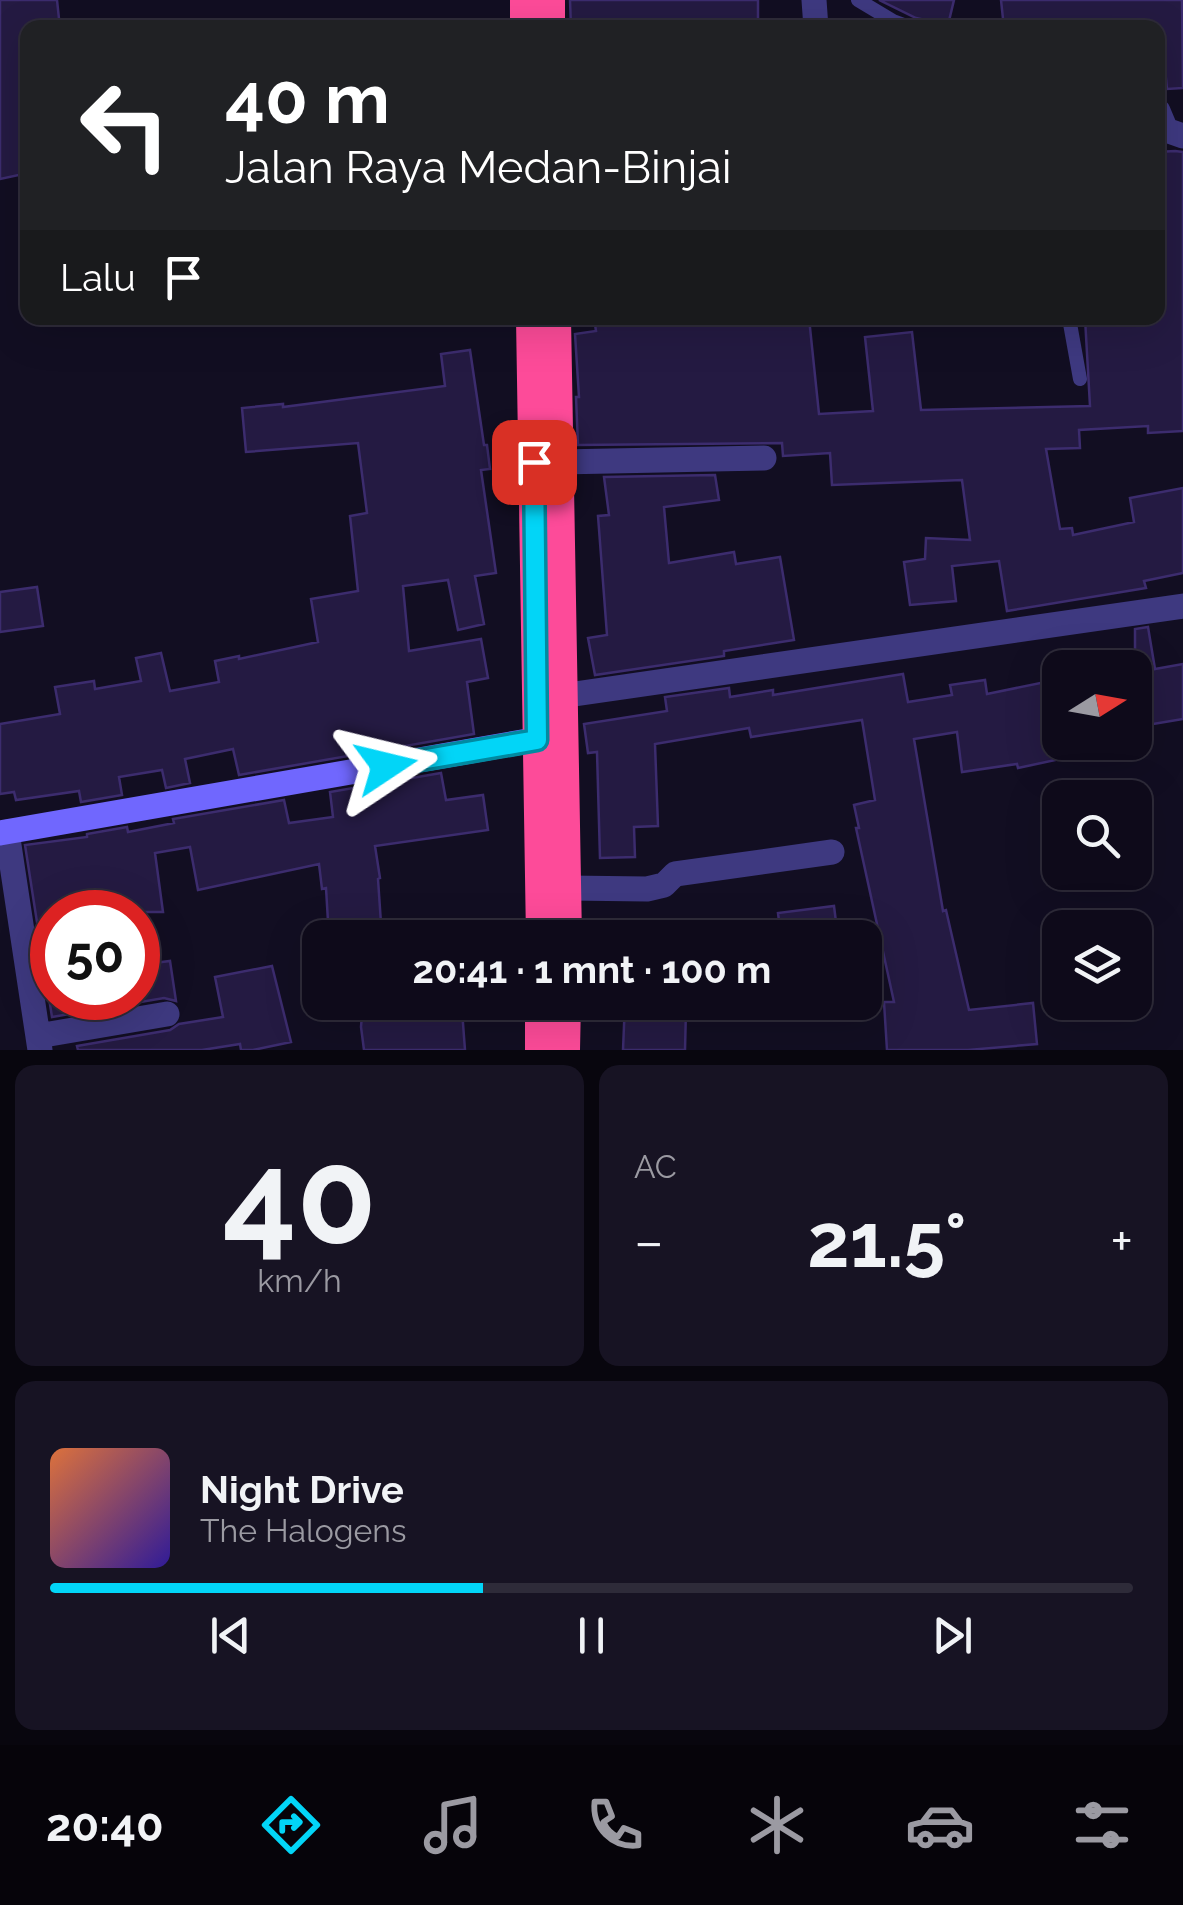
<!DOCTYPE html>
<html lang="id">
<head>
<meta charset="utf-8">
<style>
  body { margin:0; font-family:Raleway,sans-serif; background:#171323; color:#f1f3f6; height:100vh; display:flex; flex-direction:column; font-size:38px; white-space:nowrap }
  * { box-sizing:border-box; margin:0 }
  p { font-size:32px; color:#9b9aa2 }
  .icon { flex:none; width:55px; height:55px; fill:none; stroke:currentColor; stroke-width:2; stroke-linecap:round; stroke-linejoin:round }
  .map { position:relative; height:1050px; overflow:hidden }
  .panel { display:flex; flex-direction:column; gap:15px; padding:15px; background:#08060e; flex:1 }
  .panel>* { flex:none }
  .guide { position:absolute; left:20px; top:20px; width:1145px; height:305px; border-radius:20px; box-shadow:0 10px 40px #0002,0 0 0 2px #2e2b39; background:#202124; color:#fff; overflow:hidden }
  .needle { width:65px; rotate:79deg }
  .buttons { position:absolute; left:1042px; top:650px; display:grid; gap:20px }
  .buttons a { display:grid; place-items:center; width:110px; height:110px; border-radius:20px; background:#0e0a1a; box-shadow:0 10px 40px #0002,0 0 0 2px #2e2b39; font-size:50px }
  .speed { position:absolute; left:30px; top:890px; display:flex; gap:20px; font-size:50px; font-weight:700; text-align:center }
  .speed>* { display:grid; place-content:center; width:130px; height:130px; border-radius:50%; background:#0e0a1a; box-shadow:0 10px 40px #0002,0 0 0 2px #2e2b39; line-height:1 }
  .speed .limit { border:15px solid #d22; background:#fff; color:#111 }
  .pin { position:absolute; display:grid; place-items:center; width:85px; height:85px; color:#fff; margin:-42px; border-radius:20px; box-shadow:0 5px 15px #0006 }
  .me { position:absolute; width:110px; margin:-55px; rotate:80deg; stroke-linejoin:round; filter:drop-shadow(0 0 8px #0008) }
  .turn { display:flex; align-items:center; gap:35px; height:210px; padding:0 40px; font-size:45px }
  .turn .icon { width:130px; height:130px; stroke-width:2.5 }
  .turn b { display:block; font-size:70px; line-height:85px }
  .then { display:flex; align-items:center; height:95px; padding:0 40px; background:#0003; gap:20px; font-size:38px }
  .big { font-size:75px; font-weight:700; line-height:1.1 }
  .panel .tile { flex:1; display:flex; flex-direction:column; justify-content:center; gap:15px; min-width:0; padding:0 35px; border-radius:20px; background:#171323 }
  .panel .dial { align-items:center; gap:0 }
  .dial b { font-size:130px; line-height:1 }
  .song { display:flex; align-items:center; gap:30px }
  .cover { width:120px; height:120px; border-radius:15px; background:linear-gradient(135deg,hsl(20 70% 55%),hsl(250 70% 35%)) }
  .played { height:10px; border-radius:5px; background:linear-gradient(90deg,#02d5f7 40%,#2e2b39 40%) }
  .keys { display:flex; justify-content:space-around; direction:ltr }
  .heat { display:flex; justify-content:space-between; align-items:center; font-size:55px; direction:ltr }
  .panel .tiles { flex:1; display:grid; gap:15px; grid-template-columns:1fr 1fr }
  .tile:last-child { grid-column:span 2 }
  .trip { position:absolute; left:302px; top:920px; width:580px; height:100px; border-radius:20px; background:#0e0a1a; box-shadow:0 10px 40px #0002,0 0 0 2px #2e2b39; font-weight:700; line-height:100px; text-align:center }
  .tabs { display:flex; height:160px; justify-content:space-around; align-items:center; background:#06040a; color:#9b9aa2 }
  .tabs .icon { width:70px; height:70px }
  .tabs .current { color:#02d5f7 }
  .tabs b { font-size:45px; color:#f1f3f6 }
  .map>svg:first-child { display:block }
  .building { fill:#241a42; stroke:#3c2c6e; stroke-width:2.5 }
  .lines { fill:none; stroke-linecap:round; stroke-linejoin:round }
  .lane { stroke:#3e3980; stroke-width:14 }
  .street { stroke:#3e3980; stroke-width:25 }
  .secondary { stroke:#7067fe; stroke-width:25 }
  .highway { stroke:#fd4b99; stroke-width:30 }
  .route-casing { stroke:#018aa1; stroke-width:25 }
  .route { stroke:#02d5f7; stroke-width:18 }
</style>
</head>
<body>
<div class="map">
<svg width="1183" height="1050" viewBox="0 0 1183 1050">
  <rect width="100%" height="100%" fill="#120e22"/>
  <!-- building -->
  <path class="building" d="M0,0H57L60,28H28V42H23L28,74V173L0,179Z
    M570,0H758V28H571Z
    M879,0H954L948,25L916,18Z
    M1001,0H1182L1183,88L1167,89L1161,28H1004Z
    M1175,151L1183,152V431L1148,433V426L1079,430L1080,448L1046,449L1060,529L1072,528L1073,535L1134,522L1130,498L1183,488V573L1144,581L1146,588L1007,611L999,561L952,566L956,601L910,605L904,562L925,559L926,538L970,540L962,480L832,485L830,453L783,456L782,443L578,445L576,397H579L575,334L596,331L594,318H809L819,414L873,411L865,337L912,332L921,410L1090,406L1085,318H1158V152Z
    M470,350L484,445H487L490,469L481,470L496,573L475,576L484,624L458,630L448,580L403,586L409,651L481,639L488,678L467,682L474,734L239,775L233,749L185,759L190,783L166,788L162,770L119,777L122,795L81,802L79,791L16,800L14,792L0,794V724L60,714L55,687L94,681L95,689L141,681L136,658L161,653L170,691L219,682L215,661L239,656V659L318,642L311,599L358,591L350,516L367,513L358,443L246,452L242,408L283,404V407L445,386L441,354Z
    M715,475L719,500L664,507L669,563L734,552L736,564L780,557L794,640L724,651V656L595,675L588,638L607,635L598,516L609,515L604,477Z
    M37,587L43,626L0,632V592Z
    M1148,627L1155,669L1183,664V719L1135,727V629Z
    M903,674L908,702L952,695L950,685L985,680L987,694L1060,679V759L1018,768L1017,764L962,772L957,732L914,739L943,911L946,910L969,1010L1033,1003L1037,1044L968,1050H887L884,1002H894L856,828H859L854,805L875,800L862,720L751,737L749,728L655,744L658,826L634,827L635,857L600,858L597,752L588,753L584,724L667,711L665,697L729,688L730,697L773,690V695Z
    M441,773L446,800L483,795L488,830L375,846L380,878L378,879L382,938H329L326,888L322,889L319,864L198,890L190,847L155,853L163,912H52V992L48,993L25,845L87,837V834L127,827L128,832L174,823L173,819L284,800L289,823L333,817L330,792Z
    M834,906L838,938H781L778,913Z
    M170,961L176,1001L164,998L52,1017L49,998H138V965Z
    M272,966L291,1042L253,1050H241L240,1044L202,1050H78L77,1046L170,1030L179,1024L223,1017L215,977Z
    M363,1002H386L384,1017L462,1010L465,1050H364L361,1027Z
    M625,1002H678V1009H686L685,1050H623Z"/>
  <g class="lines">
    <!-- lane -->
    <path class="lane" d="M858,0L893,21L912,28
      M1069,318L1080,379"/>
    <!-- street -->
    <path class="street" d="M814,0L816,28
      M1158,111L1166,130L1183,136
      M559,462L764,458
      M547,698L1183,606
      M7,832L40,1050
      M568,888L647,889L664,885L675,874L832,852
      M38,1036L167,1014"/>
    <!-- secondary -->
    <path class="secondary" d="M0,833L557,736"/>
    <!-- highway -->
    <path class="highway" d="M525,0V28
      M550,0V28
      M531,318L541,938
      M556,318L567,938
      M540,1050V1002
      M565,1050L566,1002"/>
  </g>
  <g class="lines">
    <!-- route casing -->
    <g class="route-casing">
      <path id="route" d="M386,766L537,740L534,462"/>
    </g>
    <!-- route -->
    <use href="#route" class="route"/>
  </g>
</svg>
<div class="buttons">
<a><svg class="needle" viewBox="-14 -14 28 28"><path d="M0-13l5 13h-10z" fill="#e53935"/><path d="M0 13l5-13h-10z" fill="#9b9aa2"/></svg></a>
<a><svg class="icon" aria-label="search" viewBox="0 0 24 24"><circle cx="10" cy="10" r="6"/><path d="M15 15l6 6"/></svg></a>
<a><svg class="icon" aria-label="layers" viewBox="0 0 24 24"><path d="M12 4l9 5-9 5-9-5zM3 14l9 5 9-5"/></svg></a>
</div>
<div class="speed"><div class="limit">50</div></div>
<div class="pin" style="left:534px;top:462px;background:#d93025"><svg class="icon" aria-label="arrive" viewBox="0 0 24 24"><path d="M6 21V4h12l-3 4 3 4H6"/></svg></div>
<svg class="me" style="left:386px;top:766px" viewBox="-20 -20 40 40"><path d="M0-17L14 15 0 8-14 15z" fill="#02d5f7" stroke="#fff" stroke-width="4"/></svg>
<div class="trip">20:41 · 1 mnt · 100 m</div>
<div class="guide">
<div class="turn"><svg class="icon" aria-label="left" viewBox="0 0 24 24"><path d="M17 20v-9H6M10 6l-5 5 5 5"/></svg><div><b>40 m</b>Jalan Raya Medan-Binjai</div></div>
<div class="then">Lalu<svg class="icon" aria-label="arrive" viewBox="0 0 24 24"><path d="M6 21V4h12l-3 4 3 4H6"/></svg></div>
</div>
</div>
<section class="panel">
<div class="tiles">
<div class="tile dial"><b>40</b><p>km/h</p></div>
<div class="tile"><p>AC</p>
<div class="heat"><a>−</a><b class="big">21.5°</b><a>+</a></div>
</div>
<div class="tile">
<div class="song"><i class="cover"></i><div><b>Night Drive</b><p>The Halogens</p></div></div>
<div class="played"></div>
<div class="keys"><svg class="icon" aria-label="previous" viewBox="0 0 24 24"><path d="M18 5L8 12l10 7zM5 5v14"/></svg><svg class="icon" aria-label="pause" viewBox="0 0 24 24"><path d="M8 5v14M16 5v14"/></svg><svg class="icon" aria-label="next" viewBox="0 0 24 24"><path d="M6 5l10 7-10 7zM19 5v14"/></svg></div>
</div>
</div>
</section>
<nav class="tabs">
<b>20:40</b>
<svg class="icon current" aria-label="directions" viewBox="0 0 24 24"><path d="M12 3l9 9-9 9-9-9zM9 14v-3h6M13 9l2 2-2 2"/></svg>
<svg class="icon" aria-label="music" viewBox="0 0 24 24"><path d="M9 18V5l10-2v13"/><circle cx="6" cy="18" r="3"/><circle cx="16" cy="16" r="3"/></svg>
<svg class="icon" aria-label="phone" viewBox="0 0 24 24"><path d="M5 4h4l2 5-3 2q2 4 5 5l2-3 5 2v4C11 20 4 13 5 4z"/></svg>
<svg class="icon" aria-label="climate" viewBox="0 0 24 24"><path d="M12 3v18M4 7l16 10M4 17L20 7"/></svg>
<svg class="icon" aria-label="car" viewBox="0 0 24 24"><path d="M5 17H2v-5l4-1 3-4h7l3 4 3 1v5h-3M9 17h6M6 11h13"/><circle cx="7" cy="17" r="2"/><circle cx="17" cy="17" r="2"/></svg>
<svg class="icon" aria-label="filters" viewBox="0 0 24 24"><path d="M4 7h16M4 17h16"/><circle cx="9" cy="7" r="2"/><circle cx="15" cy="17" r="2"/></svg>
</nav>
</body>
</html>
